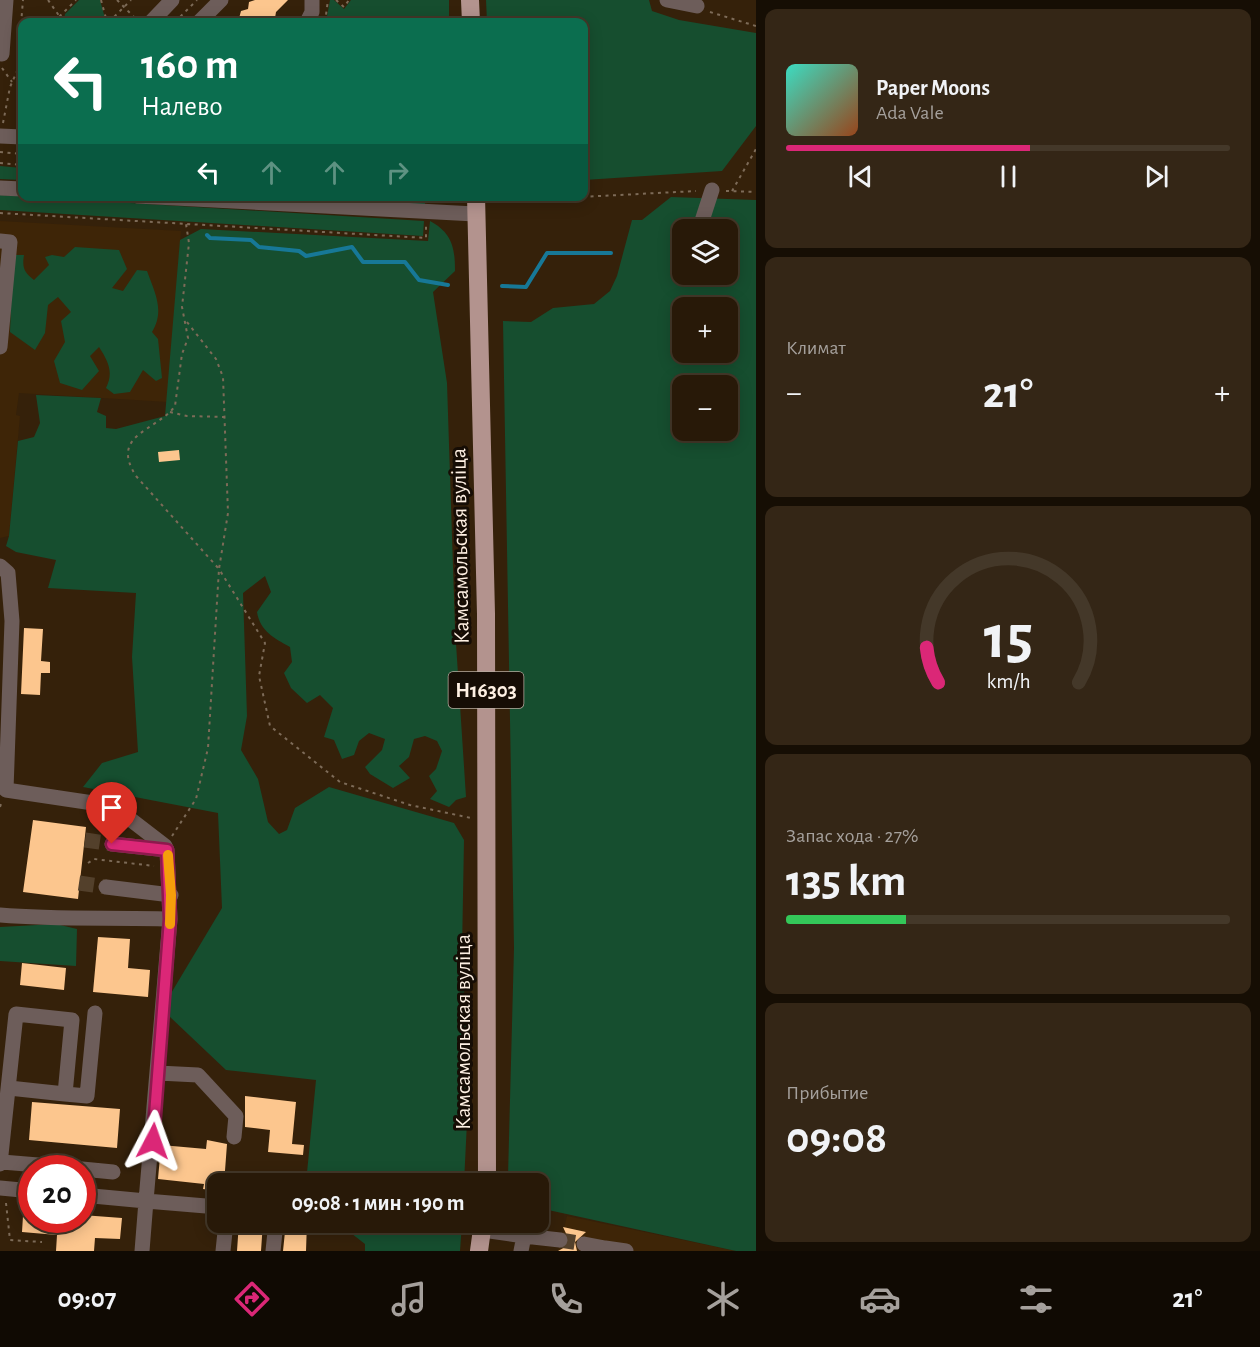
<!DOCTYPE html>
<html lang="ru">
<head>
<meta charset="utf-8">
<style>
  body { margin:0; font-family:"Alegreya Sans",sans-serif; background:#342616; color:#f1f3f6; height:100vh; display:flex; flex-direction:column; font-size:22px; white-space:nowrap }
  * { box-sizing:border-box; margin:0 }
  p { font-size:20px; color:#a5a09c }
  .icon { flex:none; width:33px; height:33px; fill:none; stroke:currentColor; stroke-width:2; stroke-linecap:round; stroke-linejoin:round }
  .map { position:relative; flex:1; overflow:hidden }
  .panel { display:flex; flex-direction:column; gap:9px; padding:9px; background:#160e04; width:504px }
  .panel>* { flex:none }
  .banner { position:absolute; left:18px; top:18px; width:570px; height:183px; border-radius:12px; box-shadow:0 3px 15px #0003,0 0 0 2px #443829; background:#0b6e4f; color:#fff; overflow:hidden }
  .tools { position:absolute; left:672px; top:219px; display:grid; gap:12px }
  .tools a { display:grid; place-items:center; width:66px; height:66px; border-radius:12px; background:#281908; box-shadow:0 3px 15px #0003,0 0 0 2px #443829; font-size:30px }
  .speed { position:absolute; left:18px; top:1155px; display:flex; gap:12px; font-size:30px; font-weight:700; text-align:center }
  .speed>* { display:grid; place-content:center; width:78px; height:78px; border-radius:50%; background:#281908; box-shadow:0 3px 15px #0003,0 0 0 2px #443829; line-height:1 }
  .speed .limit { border:9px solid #d22; background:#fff; color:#111 }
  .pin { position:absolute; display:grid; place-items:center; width:51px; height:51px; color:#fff; margin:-62px -26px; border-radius:50% 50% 50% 0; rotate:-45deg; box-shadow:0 0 6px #0007 }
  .pin .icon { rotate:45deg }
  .me { position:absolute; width:66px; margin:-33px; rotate:4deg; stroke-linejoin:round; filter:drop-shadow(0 0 4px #0008) }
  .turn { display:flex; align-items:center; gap:21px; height:126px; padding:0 24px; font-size:27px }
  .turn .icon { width:78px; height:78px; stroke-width:2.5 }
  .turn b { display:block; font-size:42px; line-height:51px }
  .lanes { display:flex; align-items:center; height:57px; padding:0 24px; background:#0003; justify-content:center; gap:30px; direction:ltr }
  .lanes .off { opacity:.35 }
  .big { font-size:45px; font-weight:600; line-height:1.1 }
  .panel .widget { flex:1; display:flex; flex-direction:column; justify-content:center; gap:9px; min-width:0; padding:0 21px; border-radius:12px; background:#342616 }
  .panel .dial { align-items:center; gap:0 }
  .dial svg { height:156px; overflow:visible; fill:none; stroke:#443829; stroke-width:7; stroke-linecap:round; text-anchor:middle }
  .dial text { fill:#f1f3f6; stroke:none }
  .song { display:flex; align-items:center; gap:18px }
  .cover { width:72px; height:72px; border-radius:9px; background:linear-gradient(135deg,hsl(170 70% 55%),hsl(20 70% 35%)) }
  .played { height:6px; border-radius:3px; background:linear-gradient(90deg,#db2777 55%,#443829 55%) }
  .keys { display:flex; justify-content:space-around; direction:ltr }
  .heat { display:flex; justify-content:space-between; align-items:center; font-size:33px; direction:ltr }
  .charge { height:9px; border-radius:4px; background:linear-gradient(90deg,#34c759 27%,#443829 0) }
  .trip { position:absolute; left:207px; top:1173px; width:342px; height:60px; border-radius:12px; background:#281908; box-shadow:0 3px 15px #0003,0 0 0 2px #443829; font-weight:600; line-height:60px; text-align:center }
  .menu { display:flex; height:96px; justify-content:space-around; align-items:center; background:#100a03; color:#a5a09c }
  .menu .icon { width:42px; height:42px }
  .menu .on { color:#db2777 }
  .menu b { font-size:27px; color:#f1f3f6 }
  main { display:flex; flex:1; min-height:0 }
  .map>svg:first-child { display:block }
  .built { fill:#3e2507 }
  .green { fill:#164e2f; fill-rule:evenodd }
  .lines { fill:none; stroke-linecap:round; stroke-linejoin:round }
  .stream { stroke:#177897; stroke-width:4 }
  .building { fill:#fcc68e }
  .minor-tunnel { stroke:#53402b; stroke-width:15; stroke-dasharray:15 8; stroke-linecap:butt }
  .path { stroke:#7d6b58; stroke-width:2; stroke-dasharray:3 4.5; stroke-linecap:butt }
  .minor { stroke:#6d5d5a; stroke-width:15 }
  .major { stroke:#b3938e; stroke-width:18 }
  .route-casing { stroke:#8e194d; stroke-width:15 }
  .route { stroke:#db2777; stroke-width:10 }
  .slow { stroke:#f59e0b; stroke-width:10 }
  .labels { text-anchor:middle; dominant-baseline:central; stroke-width:6; stroke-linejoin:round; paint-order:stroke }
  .shield { fill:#160d05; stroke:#b8aca0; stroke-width:1.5 }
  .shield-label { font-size:21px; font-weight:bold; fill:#fef0e3 }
  .street-label { font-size:22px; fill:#fef0e3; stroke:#160d05 }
</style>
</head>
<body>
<main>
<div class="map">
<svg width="756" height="1251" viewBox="0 0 756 1251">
  <rect width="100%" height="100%" fill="#35210a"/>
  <!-- built -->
  <path class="built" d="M0,221L181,231L168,402L19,393L16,415L20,416L9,536L0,538Z
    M567,1216L736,1251H558Z"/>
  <!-- green -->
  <path class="green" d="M79,0H100L106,22H57L64,20L65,14Z
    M330,0H334L344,9L351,0H449V22H326Z
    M486,0H649L652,11L679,20L756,33V126L722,171L584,180V22H487Z
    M0,166L22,168V180L0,179Z
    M0,195L424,221L423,236L0,210Z
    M360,196L425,197V208L393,206L360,199Z
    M671,197L756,200V1251H736L539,1208L538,1184L514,1183L508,1176L514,948L503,321L531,322L553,308L594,304L610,291L617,276L632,220H642ZM682,230H728V274H682ZM682,308H728V352H682ZM682,386H728V430H682Z
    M430,221C452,233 455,247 455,271L433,292L447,383L455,628L466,797L456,800L449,807L430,799L437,791L429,776L436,769L442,751L437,741L425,736L414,739L409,757L399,766L410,778L393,788L370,774L365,767L382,750L385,739L369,733L359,741L354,755L342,759L334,740L324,737L333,708L320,695L307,703L291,688L284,673L292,662L290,647C274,638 260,631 257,612L271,592L265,576L243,593L247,716L241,750L258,779L268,822L279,834L287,830L295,808L329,787L454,823L464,840L462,951L469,1081L464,1183H306L316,1080L226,1070L169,1016L167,1000L222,908L218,813L83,787L102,763L138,752L132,657L136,593L48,588L56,560L16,552L6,546L9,536L18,441L34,437L40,423L36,395L101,398L97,412L106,416V428L116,429L165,416L180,240L201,229L428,241Z
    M75,247L119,250L127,269L112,288L123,291L137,270L147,271C155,293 165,311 152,332L158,339L162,378L156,381L143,370L130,392L114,394L106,388C114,372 108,361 99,347L90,356L99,371L82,390L60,383L54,361L65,342L61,321L71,312L58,297L48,305L45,333L35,350L10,332L13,255H24C22,268 24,272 34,280L49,265L45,257L52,255L64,257Z
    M56,924L77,929L76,966L0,961V927Z
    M338,1223H462L460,1251H365V1244Z"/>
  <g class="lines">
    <!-- stream -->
    <path class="stream" d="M207,235L210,238L251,240L259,247L299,251L306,256L352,247L363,262H405L419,280L448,285
      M502,286L526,287L547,253H611"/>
  </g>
  <!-- building -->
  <path class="building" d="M255,0H288L276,12L275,18L266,22H238L241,11L248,9L249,2Z
    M673,251L682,253V265L670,262Z
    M179,450L180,460L159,462L158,452Z
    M24,628L43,629L41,661L50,662V673H41L40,695L21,694Z
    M33,820L86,827L78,899L23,892Z
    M98,937L130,939L128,968L150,970L148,997L93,992Z
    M22,963L66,968L64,990L20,985Z
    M245,1096L296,1102L292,1144L304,1145L303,1155L268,1152L270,1130L245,1127Z
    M32,1102L120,1109L117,1148L29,1140Z
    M207,1140L227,1144L224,1184H218V1191L203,1189L204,1184L158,1179L161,1145L206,1149Z
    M24,1200L32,1201V1220H82V1215L122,1218L120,1239L95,1238L94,1251H56L57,1235L22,1232Z
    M239,1222H263L261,1251H237Z
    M286,1222H307L306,1251H283Z
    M563,1227L586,1232L575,1242L577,1251H558L567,1246L570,1242Z"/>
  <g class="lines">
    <!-- minor-tunnel -->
    <path class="minor-tunnel" d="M85,840L112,844
      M79,883L106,887
      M560,1240L584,1244"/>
    <!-- path -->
    <path class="path" d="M48,0L60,17
      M101,0L107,22
      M117,0L138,21
      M336,0L344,7L349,0
      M710,12L756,26
      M54,22L76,0
      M109,22L131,0
      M175,22L197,0
      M325,22L328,0
      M18,61L23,0
      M2,68L12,82
      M3,123L10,87L22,60
      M0,152L22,154
      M0,163L22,165
      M726,191L756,192
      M732,191L756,149
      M531,196L542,199L696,191
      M0,213L426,238V224
      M187,322L216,359L223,377L228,513L219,569L265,643L259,676L270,726L340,782L410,805L471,818
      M170,412L187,416L224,417
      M0,807L2,801
      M172,836L196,799L208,748L219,569L136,476C109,434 157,431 175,406L182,354L188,338L182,307L189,243L186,224
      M88,863L94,859L154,866
      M6,1203L10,1240L42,1242"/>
    <!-- minor -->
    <path class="minor" d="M667,0L697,6
      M151,22L172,0
      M199,22L221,0
      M307,22L312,12V0
      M2,54L6,0
      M0,136L22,137
      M0,188L22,189
      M137,196L475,214
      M699,230L712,190
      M0,241L10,242L0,347
      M0,566L8,573L12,621L6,790L113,806L165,846L167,850L170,919L146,1201L82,1195
      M112,844L167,850
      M106,887L171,895
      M0,915C57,920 113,917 170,919
      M158,1073L198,1075L236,1116L234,1137
      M65,1094L87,1096L95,1013
      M2,1162L74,1168
      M0,1164L16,1014L72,1020L65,1094L9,1088
      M82,1169L113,1172
      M0,1188L32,1191
      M483,1230L524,1236
      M584,1244L605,1248L608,1251
      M605,1248L626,1251
      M142,1251L146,1201L218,1207
      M223,1251L226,1222
      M273,1251L276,1222
      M521,1251L524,1236L560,1240"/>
    <!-- major -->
    <path class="major" d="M470,0L471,22
      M476,196L486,614L487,1184
      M479,1251L483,1222"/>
  </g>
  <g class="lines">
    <!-- route casing -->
    <g class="route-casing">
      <path id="route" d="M112,844L167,850L170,919L153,1141"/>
    </g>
    <!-- route -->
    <use href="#route" class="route"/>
    <!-- slow -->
    <path class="slow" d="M168,855L171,895L170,924"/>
  </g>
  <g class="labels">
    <!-- shield labels -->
    <rect class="shield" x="448.5" y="672" width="75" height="36" rx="4.5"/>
    <g class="shield-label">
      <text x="486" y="690">Н16303</text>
    </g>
    <!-- street labels -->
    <g class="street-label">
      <text transform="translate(460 546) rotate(-91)">Камсамольская вуліца</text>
      <text transform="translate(463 1032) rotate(-90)">Камсамольская вуліца</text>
    </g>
  </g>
</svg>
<div class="tools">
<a><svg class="icon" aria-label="layers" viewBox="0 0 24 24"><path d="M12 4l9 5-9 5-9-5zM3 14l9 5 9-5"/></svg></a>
<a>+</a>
<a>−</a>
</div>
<div class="speed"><div class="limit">20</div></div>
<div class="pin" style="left:112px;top:844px;background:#d93025"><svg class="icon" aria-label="arrive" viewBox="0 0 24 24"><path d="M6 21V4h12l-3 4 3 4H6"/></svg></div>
<svg class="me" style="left:153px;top:1141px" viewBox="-20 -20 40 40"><path d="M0-17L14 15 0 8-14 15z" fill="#db2777" stroke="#fff" stroke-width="4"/></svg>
<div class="trip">09:08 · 1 мин · 190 m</div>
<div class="banner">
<div class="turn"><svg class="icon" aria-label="left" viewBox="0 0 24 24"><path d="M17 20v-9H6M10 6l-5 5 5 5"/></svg><div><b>160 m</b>Налево</div></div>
<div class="lanes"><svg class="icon" aria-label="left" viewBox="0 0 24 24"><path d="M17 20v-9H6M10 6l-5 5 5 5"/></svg><svg class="icon off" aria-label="ahead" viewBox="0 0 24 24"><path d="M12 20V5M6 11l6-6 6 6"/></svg><svg class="icon off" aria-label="ahead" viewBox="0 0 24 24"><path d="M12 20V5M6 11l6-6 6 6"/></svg><svg class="icon off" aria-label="right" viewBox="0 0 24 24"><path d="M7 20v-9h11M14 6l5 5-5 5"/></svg></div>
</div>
</div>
<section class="panel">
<div class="widget">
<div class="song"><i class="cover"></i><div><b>Paper Moons</b><p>Ada Vale</p></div></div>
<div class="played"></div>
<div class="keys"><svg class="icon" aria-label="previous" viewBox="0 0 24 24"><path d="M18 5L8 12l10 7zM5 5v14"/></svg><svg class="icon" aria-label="pause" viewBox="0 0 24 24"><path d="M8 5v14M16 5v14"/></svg><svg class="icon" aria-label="next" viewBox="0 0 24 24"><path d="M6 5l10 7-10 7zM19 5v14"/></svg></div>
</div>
<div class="widget"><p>Климат</p>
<div class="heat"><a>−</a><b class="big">21°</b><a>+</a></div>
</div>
<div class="widget dial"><svg viewBox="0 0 100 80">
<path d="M14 69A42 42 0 1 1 86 69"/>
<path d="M14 69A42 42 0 0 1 8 51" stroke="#db2777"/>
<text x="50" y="56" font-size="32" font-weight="700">15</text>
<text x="50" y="72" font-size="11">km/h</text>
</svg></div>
<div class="widget"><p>Запас хода · 27%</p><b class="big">135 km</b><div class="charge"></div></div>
<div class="widget"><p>Прибытие</p><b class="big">09:08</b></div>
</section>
</main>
<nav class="menu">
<b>09:07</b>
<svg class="icon on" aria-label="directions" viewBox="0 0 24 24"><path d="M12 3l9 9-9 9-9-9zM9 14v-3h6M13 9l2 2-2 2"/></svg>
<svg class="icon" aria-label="music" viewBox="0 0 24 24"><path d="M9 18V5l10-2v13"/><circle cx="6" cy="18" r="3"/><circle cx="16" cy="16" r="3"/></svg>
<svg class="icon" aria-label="phone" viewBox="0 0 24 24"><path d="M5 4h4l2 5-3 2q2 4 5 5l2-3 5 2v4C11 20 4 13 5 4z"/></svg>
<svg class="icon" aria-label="climate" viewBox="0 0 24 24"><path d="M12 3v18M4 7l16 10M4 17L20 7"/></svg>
<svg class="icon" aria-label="car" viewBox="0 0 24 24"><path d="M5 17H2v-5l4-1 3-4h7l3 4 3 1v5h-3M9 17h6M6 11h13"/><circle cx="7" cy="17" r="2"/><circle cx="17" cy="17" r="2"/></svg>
<svg class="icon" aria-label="filters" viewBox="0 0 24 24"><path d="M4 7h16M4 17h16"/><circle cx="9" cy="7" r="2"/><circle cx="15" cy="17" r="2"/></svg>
<b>21°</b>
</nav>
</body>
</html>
